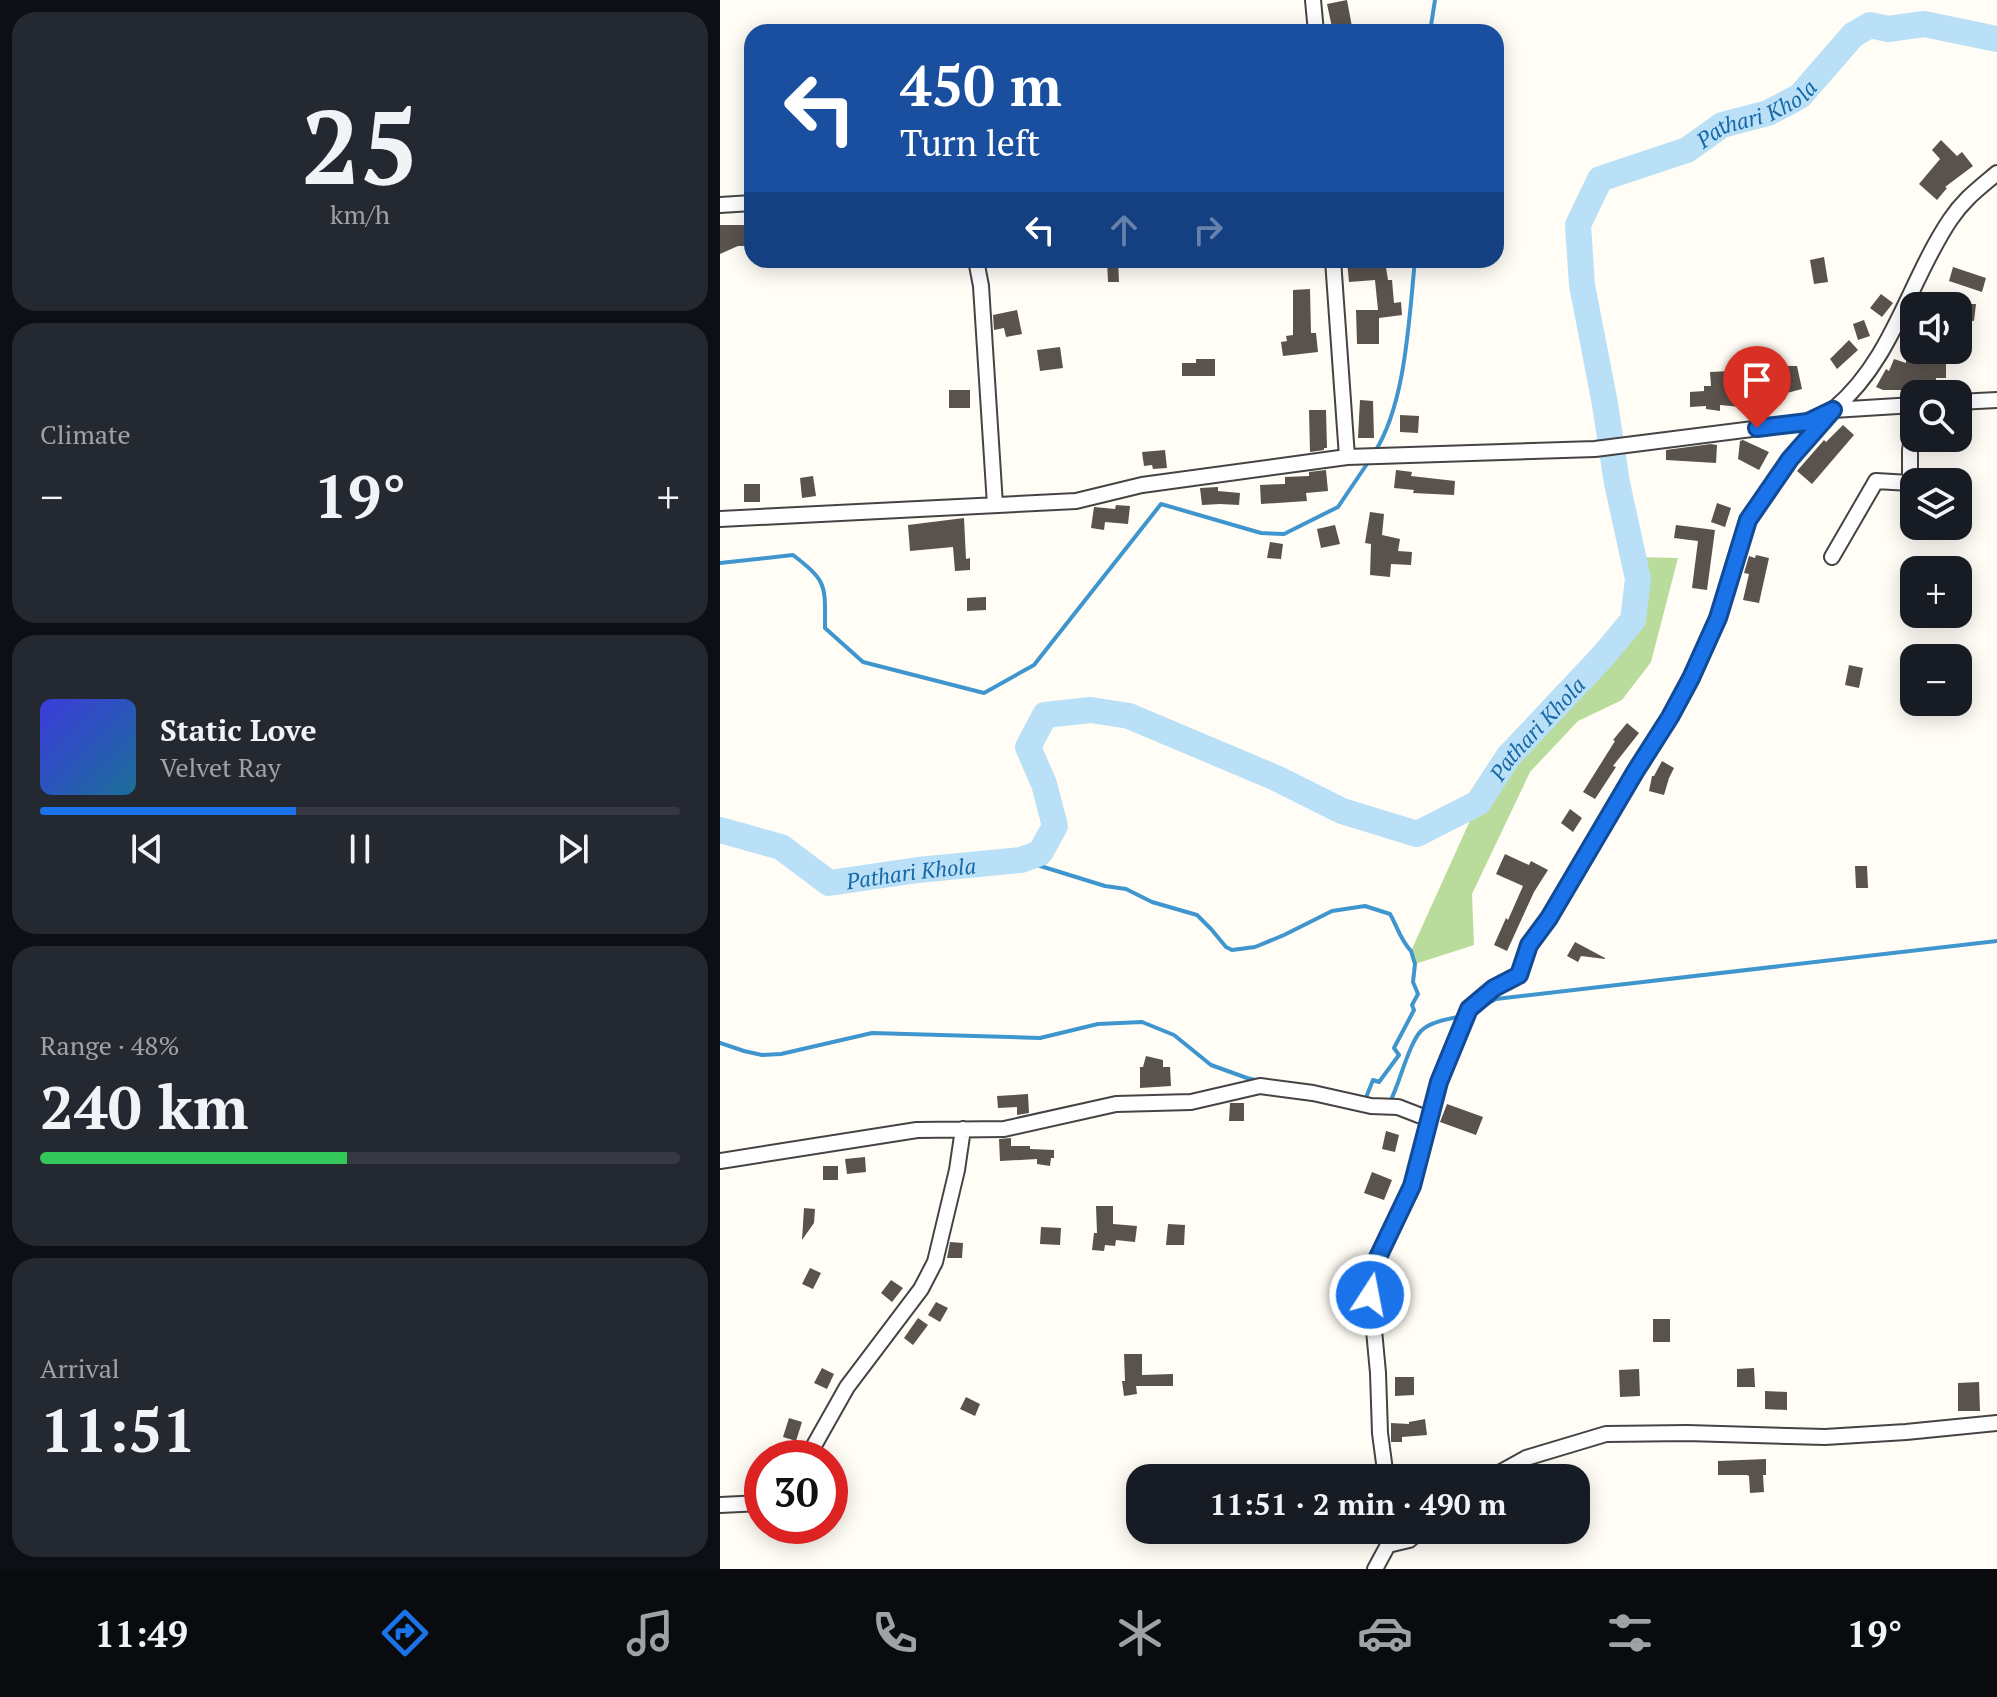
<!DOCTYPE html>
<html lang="en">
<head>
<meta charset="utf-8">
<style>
  body { margin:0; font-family:"PT Serif",serif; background:#242831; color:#f1f3f6; height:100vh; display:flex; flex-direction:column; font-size:30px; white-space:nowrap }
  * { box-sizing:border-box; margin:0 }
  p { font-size:26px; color:#9ea1a6 }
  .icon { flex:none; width:44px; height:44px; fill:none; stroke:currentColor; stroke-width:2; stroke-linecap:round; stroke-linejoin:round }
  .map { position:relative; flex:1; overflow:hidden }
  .panel { display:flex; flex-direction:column; gap:12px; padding:12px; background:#0d0f14; width:720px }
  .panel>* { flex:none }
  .guide { position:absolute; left:24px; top:24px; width:760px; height:244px; border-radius:24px; box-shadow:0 4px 20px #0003; background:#1a4fa0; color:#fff; overflow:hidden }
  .buttons { position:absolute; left:1180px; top:292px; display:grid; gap:16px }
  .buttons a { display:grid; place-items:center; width:72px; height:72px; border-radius:16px; background:#171b24; box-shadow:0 4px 20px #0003; font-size:40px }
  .speed { position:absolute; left:24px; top:1440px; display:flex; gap:16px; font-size:40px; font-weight:700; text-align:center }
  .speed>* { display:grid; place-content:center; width:104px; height:104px; border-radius:50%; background:#171b24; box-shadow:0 4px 20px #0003; line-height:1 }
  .speed .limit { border:12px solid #d22; background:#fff; color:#111 }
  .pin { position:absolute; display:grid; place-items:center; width:68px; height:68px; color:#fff; margin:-82px -34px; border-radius:50% 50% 50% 0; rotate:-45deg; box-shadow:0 0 8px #0007 }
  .pin .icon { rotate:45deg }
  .me { position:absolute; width:88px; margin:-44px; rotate:11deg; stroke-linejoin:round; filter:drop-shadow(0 0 6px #0008) }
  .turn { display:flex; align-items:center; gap:28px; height:168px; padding:0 24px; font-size:36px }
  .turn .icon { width:104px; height:104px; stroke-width:2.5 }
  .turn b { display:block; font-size:56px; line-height:68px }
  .lanes { display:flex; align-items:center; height:76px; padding:0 24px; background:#0003; justify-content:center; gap:40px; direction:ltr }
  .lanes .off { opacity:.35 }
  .big { font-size:60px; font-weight:600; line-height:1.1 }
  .panel .card { flex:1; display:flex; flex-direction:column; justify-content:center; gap:12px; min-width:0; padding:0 28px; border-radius:24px; background:#242831 }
  .panel .dial { align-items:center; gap:0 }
  .dial b { font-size:104px; line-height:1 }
  .song { display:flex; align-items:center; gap:24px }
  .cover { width:96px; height:96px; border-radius:12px; background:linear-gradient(135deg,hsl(240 70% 55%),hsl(200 70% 35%)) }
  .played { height:8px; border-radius:4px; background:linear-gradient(90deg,#1a73e8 40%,#363941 40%) }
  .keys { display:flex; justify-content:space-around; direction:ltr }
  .heat { display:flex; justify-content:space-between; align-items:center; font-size:44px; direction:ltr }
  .charge { height:12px; border-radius:6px; background:linear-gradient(90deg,#34c759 48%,#363941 0) }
  .trip { position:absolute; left:406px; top:1464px; width:464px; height:80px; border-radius:24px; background:#171b24; box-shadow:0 4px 20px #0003; font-weight:600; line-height:80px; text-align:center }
  .tab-bar { display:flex; height:128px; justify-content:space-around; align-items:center; background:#090b0e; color:#9ea1a6 }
  .tab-bar .icon { width:56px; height:56px }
  .tab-bar .on { color:#1a73e8 }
  .tab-bar b { font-size:36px; color:#f1f3f6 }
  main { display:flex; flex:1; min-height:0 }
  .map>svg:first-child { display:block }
  .forest { fill:#b9dc9c }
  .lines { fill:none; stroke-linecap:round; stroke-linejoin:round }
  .stream { stroke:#3f96cf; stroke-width:4 }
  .river { stroke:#b9e0f7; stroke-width:26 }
  .building { fill:#5a524d }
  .minor-casing { stroke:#444; stroke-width:18 }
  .minor { stroke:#fff; stroke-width:14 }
  .route-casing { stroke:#114b97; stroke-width:20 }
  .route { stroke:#1a73e8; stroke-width:14 }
  .labels { text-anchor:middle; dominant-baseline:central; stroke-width:8; stroke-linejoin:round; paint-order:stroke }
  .water-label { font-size:22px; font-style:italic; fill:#1768a6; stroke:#fff }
</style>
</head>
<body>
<main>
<section class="panel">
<div class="card dial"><b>25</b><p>km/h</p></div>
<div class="card"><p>Climate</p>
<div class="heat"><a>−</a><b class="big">19°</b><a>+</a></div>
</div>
<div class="card">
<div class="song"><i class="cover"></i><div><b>Static Love</b><p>Velvet Ray</p></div></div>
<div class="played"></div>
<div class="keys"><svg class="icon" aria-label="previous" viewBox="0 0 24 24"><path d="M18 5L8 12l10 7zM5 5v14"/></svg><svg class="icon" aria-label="pause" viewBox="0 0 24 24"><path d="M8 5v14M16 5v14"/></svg><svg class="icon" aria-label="next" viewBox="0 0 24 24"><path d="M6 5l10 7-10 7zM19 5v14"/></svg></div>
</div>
<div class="card"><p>Range · 48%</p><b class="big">240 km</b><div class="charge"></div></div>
<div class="card"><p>Arrival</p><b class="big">11:51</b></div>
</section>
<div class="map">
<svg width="1277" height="1569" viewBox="0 0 1277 1569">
  <rect width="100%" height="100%" fill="#fffdf5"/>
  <!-- forest -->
  <path class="forest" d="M914,557L958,558L931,662L902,700L858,721L810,772L752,894L754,945L695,964L691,951L758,803L788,757L883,656L913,620L918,579Z"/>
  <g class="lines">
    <!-- stream -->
    <path class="stream" d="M710,32L715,0
      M654,453C686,404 689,318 695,260
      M0,563L73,555C108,582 105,585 105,628L143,662L264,693L314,665L441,504L541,533L564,534L618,507L649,461
      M301,860L385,886L406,889L432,902L477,915L491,929L506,947L512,950L535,947L564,935L612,911L645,906L670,914C678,928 680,939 691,951
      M761,1007L776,999L1277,941
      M0,1043L24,1051L42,1055L61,1054L152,1033L320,1038L378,1024L422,1022L454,1035L491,1065L527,1078L539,1081
      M645,1100L653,1080L659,1082L679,1055L674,1048L694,1010L692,1005L698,994L693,982L695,964L691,951
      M670,1102C679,1085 689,1043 701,1031C709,1022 731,1018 743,1016"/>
    <!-- river -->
    <path class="river" id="s1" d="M0,830L61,847L109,883L198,870L301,860L320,853L335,826L324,784L308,747L325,715L371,710L409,716L556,778L622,811L697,834L758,803L788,757L883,656L913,620L918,579L897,483L885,404L862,285L858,225L880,179L967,150L1002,125L1048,113L1080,96L1133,35L1150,25L1168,29L1204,24L1277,39"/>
  </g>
  <!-- building -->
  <path class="building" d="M627,0L633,32H613L607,4Z
    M1221,140L1237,156L1242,152L1253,166L1225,187L1227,188L1217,200L1199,184L1220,159L1212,150Z
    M0,225H31V246H18L0,254Z
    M1104,257L1108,282L1094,284L1090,260Z
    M387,260H398L399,282H388Z
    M648,260L649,263L665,261L668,280H672L674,303L681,302L682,315L659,318V344H637L636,310H658L655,280L629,282L627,261Z
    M1233,267L1266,278L1262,292L1229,281Z
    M590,289L591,333H596L598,352L563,356L561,342L567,341L566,336L573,335V290Z
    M1161,294L1173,303L1162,317L1150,308Z
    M1238,304H1256L1254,321L1238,319Z
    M297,310L302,334L286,337L284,328L274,330L273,315Z
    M1144,320L1150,336L1138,340L1133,324Z
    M1129,340L1138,350L1117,369L1110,359Z
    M340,347L343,368L320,371L317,350Z
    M1186,350H1204V354L1226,353V378H1216V390H1163L1156,387L1166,369L1169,371L1174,359L1186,363Z
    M476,359H495V376H462V363H476Z
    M1035,366H1077L1082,389L1067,393L1065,383H1035Z
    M1011,371V379H1035L1031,408L1000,405V411L986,409V406L970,407V392L984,391V386H991L990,372Z
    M229,390H250V408H229Z
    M640,400L653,401L654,438H638Z
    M589,410H606L607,448H604V450L590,452Z
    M680,415L699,416L698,433L680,432Z
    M1123,425L1134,435L1092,484L1077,471L1104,440L1106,442Z
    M1023,440L1049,452L1039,470L1018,459L1020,441Z
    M991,444L997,445L996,463L946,460V450Z
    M445,450L447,468L433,469L432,465L424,466L422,452Z
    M606,470L608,491L586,493L587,501L541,504L540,485L565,484V477L589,476V472Z
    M676,470L692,472L691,476L735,481L734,495L693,493L694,490L674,488Z
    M93,476L96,496L82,498L80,478Z
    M24,484H40V502H24Z
    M498,487V491L520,493L519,505L500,504L482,505L480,488Z
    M997,503L1011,508L1005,527L991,522Z
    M396,505L410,506L408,524L385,522L384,530L371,528L374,507L395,509Z
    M650,512L664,514L662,535L680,539L678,551L692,552L691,565L671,564L670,577L650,575L651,544L645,543Z
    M244,518L246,559L250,558V570L235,571L233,547L190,551L188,525Z
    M615,525L620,544L601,548L597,529Z
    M956,525L995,530L987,590L972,588L978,541L954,538Z
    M550,542L563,544L561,559L547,558Z
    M1036,555L1049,558L1039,603L1023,600L1029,574L1024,573L1029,556L1035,558Z
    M266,597V610L247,611V598Z
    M1129,665L1143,668L1139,688L1125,685Z
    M907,723L919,733L893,766L896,767L875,799L863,792L895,741L893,740Z
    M942,761L954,768L949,778L944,795L929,791L932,776H934Z
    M850,809L862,818L853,832L841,823Z
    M785,854L809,865L811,861L828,870L814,892L787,951L774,945L786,918L788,920L803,886L776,874Z
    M1135,866H1147L1148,888H1136Z
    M855,942L885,958V959L861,956L858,962L847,956Z
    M426,1056L443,1060V1067H450L451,1086L420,1088V1067H423Z
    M308,1094L309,1113L297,1115V1107L278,1108L277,1096Z
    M510,1103H524V1121H509Z
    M727,1104L763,1117L756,1135L720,1122Z
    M666,1131L679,1135L675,1152L662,1149Z
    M291,1138V1146H310V1149L334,1150V1158H331L330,1166L317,1164V1159L280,1161L279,1139Z
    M145,1157L146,1172L127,1174L125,1159Z
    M103,1166H118V1180H103Z
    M652,1172L672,1180L664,1200L644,1193Z
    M376,1206H393V1224L417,1226L415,1242L396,1240L395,1246L385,1245L384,1251L372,1250L374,1233H377Z
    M84,1208L95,1209L94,1223L82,1240Z
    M448,1224L465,1225L464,1245H446Z
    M321,1227L341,1228L340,1245L320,1244Z
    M230,1242L243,1243L242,1258H227Z
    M90,1268L101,1273L93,1289L82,1284Z
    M171,1280L183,1288L172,1302L161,1293Z
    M216,1302L228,1308L220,1322L208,1315Z
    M198,1318L208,1325L193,1345L184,1338Z
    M933,1319H950V1342H933Z
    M404,1354H422V1375L453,1374V1386H416L417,1394L404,1396L402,1381H405Z
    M102,1368L114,1374L107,1389L94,1383Z
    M1034,1368L1035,1387H1017V1369Z
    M919,1369L920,1396L900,1397L899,1370Z
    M675,1377H694V1395L675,1396Z
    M1259,1382L1260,1411H1238V1383Z
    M1045,1391L1067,1392V1410L1045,1409Z
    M246,1397L260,1404L255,1416L240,1409Z
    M69,1418L82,1422L76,1441L63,1437Z
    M705,1419L707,1435L682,1437V1442H671V1423L689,1424V1422Z
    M1046,1459V1475H1043L1044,1492L1030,1493L1029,1476L1027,1475H998V1461Z"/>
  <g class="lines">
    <!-- minor casing -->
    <g class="minor-casing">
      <path id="minor" d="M593,0L596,32
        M0,205L32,203
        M256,260L261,286L275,505
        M613,260L627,457
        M1238,402L1277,400
        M0,519L356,501L422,485L627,457L875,449L1088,422C1097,418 1108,414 1115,408C1173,359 1189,281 1230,220C1244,199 1258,189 1277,173
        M1112,557L1156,481L1190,483V450L1194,424
        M0,1161L197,1130L284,1129L396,1104L471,1102L540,1086L593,1093L651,1106L678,1107L709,1119
        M87,1458L127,1387L201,1289L215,1262L237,1170L243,1129
        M666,1478L660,1433L658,1373L649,1276L692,1186L719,1082L749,1009L774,988L799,975L809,945L829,918L915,772L950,717L971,678L998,618L1028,520L1070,459L1113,410L1194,405
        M770,1478L806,1458L886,1434L967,1433L1105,1437L1186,1432L1277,1423
        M0,1505L42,1503
        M668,1545L689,1540L701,1530
        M655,1569L668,1545V1530"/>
    </g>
    <!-- minor -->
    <use href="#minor" class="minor"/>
  </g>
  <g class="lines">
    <!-- route casing -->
    <g class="route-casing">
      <path id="route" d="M650,1295L649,1276L692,1186L719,1082L749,1009L774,988L799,975L809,945L829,918L915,772L950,717L971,678L998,618L1028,520L1070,459L1113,410L1088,422L1037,428"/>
    </g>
    <!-- route -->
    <use href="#route" class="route"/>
  </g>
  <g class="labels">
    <!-- water labels -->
    <g class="water-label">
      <text stroke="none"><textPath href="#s1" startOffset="1816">Pathari Khola</textPath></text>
      <text stroke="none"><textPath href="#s1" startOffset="1048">Pathari Khola</textPath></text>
      <text stroke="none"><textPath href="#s1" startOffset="206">Pathari Khola</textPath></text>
    </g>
  </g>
</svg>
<div class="buttons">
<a><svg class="icon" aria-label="sound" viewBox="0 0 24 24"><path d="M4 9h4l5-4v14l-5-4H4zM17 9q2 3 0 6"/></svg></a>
<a><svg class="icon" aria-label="search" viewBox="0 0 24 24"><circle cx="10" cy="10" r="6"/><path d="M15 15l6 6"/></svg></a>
<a><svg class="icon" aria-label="layers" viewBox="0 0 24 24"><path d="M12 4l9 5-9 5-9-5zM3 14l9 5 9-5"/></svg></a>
<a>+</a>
<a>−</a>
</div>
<div class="speed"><div class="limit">30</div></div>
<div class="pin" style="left:1037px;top:428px;background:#d93025"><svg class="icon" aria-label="arrive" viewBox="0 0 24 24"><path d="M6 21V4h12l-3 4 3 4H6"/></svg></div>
<svg class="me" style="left:650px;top:1295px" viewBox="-20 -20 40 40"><circle r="17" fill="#1a73e8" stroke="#fff" stroke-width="3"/><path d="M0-11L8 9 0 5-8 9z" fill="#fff"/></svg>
<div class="trip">11:51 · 2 min · 490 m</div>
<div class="guide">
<div class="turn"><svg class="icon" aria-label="left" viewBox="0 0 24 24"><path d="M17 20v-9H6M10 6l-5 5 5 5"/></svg><div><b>450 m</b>Turn left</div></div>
<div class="lanes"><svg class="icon" aria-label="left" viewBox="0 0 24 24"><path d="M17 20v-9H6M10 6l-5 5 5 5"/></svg><svg class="icon off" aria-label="ahead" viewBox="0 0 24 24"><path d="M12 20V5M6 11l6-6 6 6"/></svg><svg class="icon off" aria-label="right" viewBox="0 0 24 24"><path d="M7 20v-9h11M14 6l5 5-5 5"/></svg></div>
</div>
</div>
</main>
<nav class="tab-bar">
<b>11:49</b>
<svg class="icon on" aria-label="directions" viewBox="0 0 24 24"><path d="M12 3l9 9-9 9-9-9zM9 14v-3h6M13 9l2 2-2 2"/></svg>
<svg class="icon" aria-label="music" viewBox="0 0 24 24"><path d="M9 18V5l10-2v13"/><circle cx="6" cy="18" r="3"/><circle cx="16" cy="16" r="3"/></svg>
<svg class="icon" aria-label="phone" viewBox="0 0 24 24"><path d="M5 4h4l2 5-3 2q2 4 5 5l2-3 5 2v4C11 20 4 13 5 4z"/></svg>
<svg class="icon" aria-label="climate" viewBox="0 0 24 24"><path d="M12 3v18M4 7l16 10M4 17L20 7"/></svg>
<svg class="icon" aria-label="car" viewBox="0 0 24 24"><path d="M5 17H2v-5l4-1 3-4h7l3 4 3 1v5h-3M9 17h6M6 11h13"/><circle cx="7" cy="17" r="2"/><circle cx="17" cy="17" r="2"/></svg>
<svg class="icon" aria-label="filters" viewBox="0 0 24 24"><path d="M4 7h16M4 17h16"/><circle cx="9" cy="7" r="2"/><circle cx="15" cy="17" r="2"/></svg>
<b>19°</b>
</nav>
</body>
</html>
